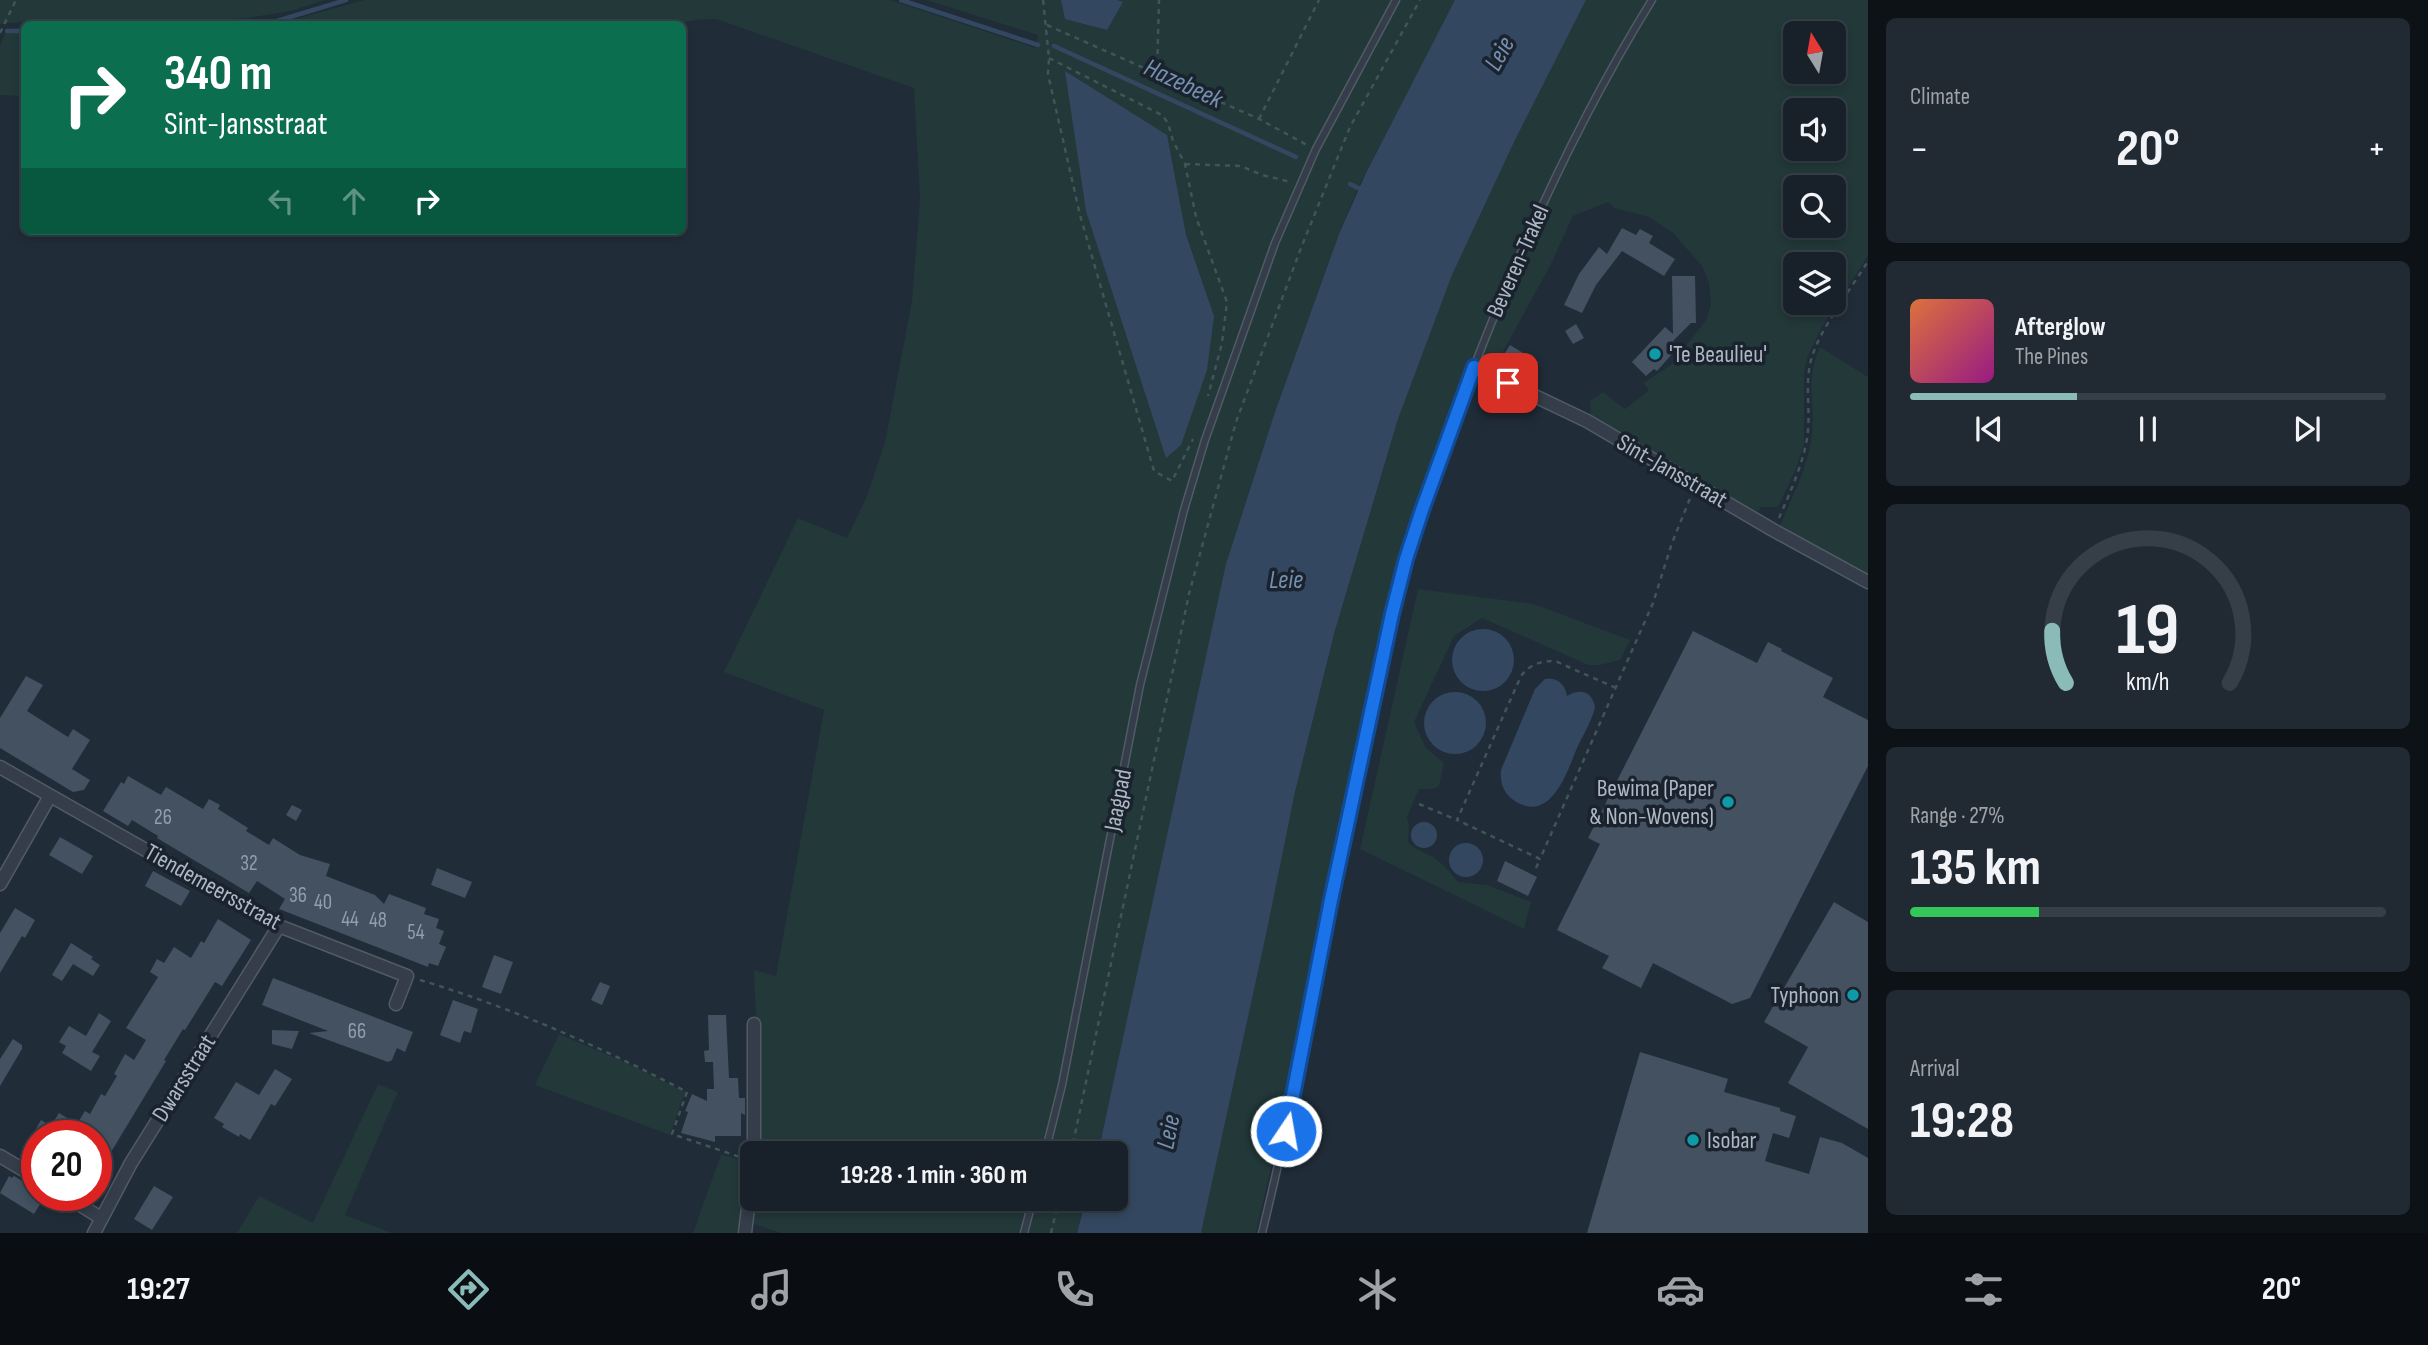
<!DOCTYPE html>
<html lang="en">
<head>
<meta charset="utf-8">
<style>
  body { margin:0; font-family:"Sofia Sans Condensed",sans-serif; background:#212932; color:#f1f3f6; height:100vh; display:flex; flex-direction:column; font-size:26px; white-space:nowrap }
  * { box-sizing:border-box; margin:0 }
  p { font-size:23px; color:#9fa3a8 }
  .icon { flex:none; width:38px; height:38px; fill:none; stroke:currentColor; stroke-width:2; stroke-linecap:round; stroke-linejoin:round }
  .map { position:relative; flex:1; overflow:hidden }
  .drawer { display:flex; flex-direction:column; gap:18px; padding:18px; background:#0d1217; width:560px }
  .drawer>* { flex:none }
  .hud { position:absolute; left:21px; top:21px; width:665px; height:214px; border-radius:10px; box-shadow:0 4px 10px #0003,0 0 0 2px #363e47; background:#0b6e4f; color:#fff; overflow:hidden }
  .needle { width:46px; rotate:349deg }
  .tools { position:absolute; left:1783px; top:21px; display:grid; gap:14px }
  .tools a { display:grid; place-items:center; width:63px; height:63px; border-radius:10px; background:#18212a; box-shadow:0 4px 10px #0003,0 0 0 2px #363e47; font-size:35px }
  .speed { position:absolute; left:21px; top:1120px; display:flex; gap:14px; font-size:35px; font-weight:700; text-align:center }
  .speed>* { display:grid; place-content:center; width:91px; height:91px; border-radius:50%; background:#18212a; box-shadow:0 4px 10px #0003,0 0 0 2px #363e47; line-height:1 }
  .speed .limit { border:10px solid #d22; background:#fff; color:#111 }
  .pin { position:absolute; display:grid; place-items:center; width:60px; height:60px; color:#fff; margin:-30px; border-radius:14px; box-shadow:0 4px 10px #0006 }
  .me { position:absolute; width:77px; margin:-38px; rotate:12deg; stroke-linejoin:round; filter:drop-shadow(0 0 5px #0008) }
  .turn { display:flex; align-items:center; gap:24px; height:147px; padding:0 28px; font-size:32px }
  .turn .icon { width:91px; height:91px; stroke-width:2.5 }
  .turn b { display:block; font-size:49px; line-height:60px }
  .lanes { display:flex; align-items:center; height:66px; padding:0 28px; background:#0003; justify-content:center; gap:35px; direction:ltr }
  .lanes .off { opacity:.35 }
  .big { font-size:52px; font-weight:700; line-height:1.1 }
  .drawer .card { flex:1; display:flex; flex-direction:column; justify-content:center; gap:10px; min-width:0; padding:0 24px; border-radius:10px; background:#212932 }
  .drawer .dial { align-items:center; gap:0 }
  .dial svg { height:182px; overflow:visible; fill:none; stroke:#363e47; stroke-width:7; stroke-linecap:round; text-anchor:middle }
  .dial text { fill:#f1f3f6; stroke:none }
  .song { display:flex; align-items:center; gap:21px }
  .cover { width:84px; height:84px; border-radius:10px; background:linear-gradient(135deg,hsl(20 70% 55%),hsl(310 70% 35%)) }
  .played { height:7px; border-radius:4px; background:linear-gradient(90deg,#8bbbb9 35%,#363e47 35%) }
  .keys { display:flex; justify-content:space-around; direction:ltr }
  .heat { display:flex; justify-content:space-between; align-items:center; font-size:38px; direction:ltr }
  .charge { height:10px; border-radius:5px; background:linear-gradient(90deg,#34c759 27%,#363e47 0) }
  .trip { position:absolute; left:740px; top:1141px; width:388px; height:70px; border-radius:10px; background:#18212a; box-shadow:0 4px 10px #0003,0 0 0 2px #363e47; font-weight:700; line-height:70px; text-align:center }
  .dock { display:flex; height:112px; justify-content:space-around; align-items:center; background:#0a0d11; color:#9fa3a8 }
  .dock .icon { width:49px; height:49px }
  .dock .on { color:#8bbbb9 }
  .dock b { font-size:32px; color:#f1f3f6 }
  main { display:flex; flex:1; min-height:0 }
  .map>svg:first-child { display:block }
  .green { fill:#223839; fill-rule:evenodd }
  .water { fill:#334860 }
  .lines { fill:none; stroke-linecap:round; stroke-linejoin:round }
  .stream { stroke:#334860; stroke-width:4.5 }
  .building { fill:#435160 }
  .lane-casing { stroke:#515b66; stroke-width:9 }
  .street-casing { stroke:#515b66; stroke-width:15 }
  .path { stroke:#405557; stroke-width:2.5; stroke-dasharray:5 5; stroke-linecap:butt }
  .lane { stroke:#343d49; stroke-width:6 }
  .street { stroke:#343d49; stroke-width:12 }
  .route-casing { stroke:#114b97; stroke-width:18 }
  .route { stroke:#1a73e8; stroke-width:12 }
  .culture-dot { fill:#0f9aa8; stroke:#19222d; stroke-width:2.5 }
  .labels { text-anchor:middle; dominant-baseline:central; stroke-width:7; stroke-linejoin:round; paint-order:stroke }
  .number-label { font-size:21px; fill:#939eac }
  .street-label { font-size:24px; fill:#aeb8c5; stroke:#19222d }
  .poi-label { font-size:24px; fill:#aeb8c5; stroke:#19222d; text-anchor:start }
  .water-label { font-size:26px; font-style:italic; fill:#7590ae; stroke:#19222d }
</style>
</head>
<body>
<main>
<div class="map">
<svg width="1868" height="1233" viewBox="0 0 1868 1233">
  <rect width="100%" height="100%" fill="#202c38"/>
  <!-- green -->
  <path class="green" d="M0,0H325L291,11L248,18L146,24L33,21L0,24Z
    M364,0H890L1036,48L1038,35L926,0H1457L1359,186L1339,234L1276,409L1097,1153H761V1046L756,1014L754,970L776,976L824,710L724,672L798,518L847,538L867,496L885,442L912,301L920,199L914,88L716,19L696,20L677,24H278Z
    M1586,0H1868V256L1822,327L1808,355L1804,372V444L1795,471L1778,507H1760L1759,512L1754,510L1591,418L1590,401L1603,392L1625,409L1649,390L1643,383L1671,365L1706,320L1711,305L1709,283L1702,266L1673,233L1649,217L1614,208L1608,202L1573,216L1550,266L1493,370L1467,367L1408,534L1391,597L1364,708L1295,1062L1256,1233H1201L1267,930L1295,792L1334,634L1398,419L1452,275L1515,140ZM1796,33H1834V72H1796ZM1796,110H1834V149H1796ZM1796,187H1834V226H1796ZM1796,264H1834V303H1796Z
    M5,33H24V96L0,95V46Z
    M1820,347L1868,377V575L1780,526C1792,496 1809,466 1812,433C1815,401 1805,379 1820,347Z
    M1418,589L1534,604L1630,640L1620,660L1600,665H1588L1482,618L1454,636L1414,722L1426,748L1444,763L1439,786L1433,789H1419L1407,817L1409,825L1408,842C1416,850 1424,852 1433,857C1444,864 1450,872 1458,882L1487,885L1531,902L1524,929L1360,849Z
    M559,1034L627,1063L685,1092L670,1135L535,1085Z
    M378,1084L398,1092L345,1215L392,1233H237L259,1196L313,1223Z
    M721,1154L750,1163L740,1233H693Z
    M755,1199H1086L1077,1233H781L751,1223Z"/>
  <!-- water -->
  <path class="water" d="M1061,0H1117L1123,2L1107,30L1065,19Z
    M1455,0H1586L1515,140L1452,275L1398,419L1334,634L1295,792L1267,930L1201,1233H1077L1086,1199H1116V1153H1098L1226,564L1276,409L1339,234L1365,175Z
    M1065,71L1167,135L1186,235L1214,316L1207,370L1181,445L1166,458L1086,211Z
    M1452 660a31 31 0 1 1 62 0a31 31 0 1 1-62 0Z
    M1545,679C1558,677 1565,684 1567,696C1580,688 1592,691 1595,707C1592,721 1583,735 1577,748C1567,772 1550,827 1512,799C1503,792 1500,782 1501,770L1535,689Z
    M1424 723a31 31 0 1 1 62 0a31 31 0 1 1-62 0Z
    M1411 835a13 13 0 1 1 26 0a13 13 0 1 1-26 0Z
    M1449 860a17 17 0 1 1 34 0a17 17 0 1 1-34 0Z"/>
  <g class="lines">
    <!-- stream -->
    <path class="stream" d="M901,0L1038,45
      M253,24H267L346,0
      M7,31H24
      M1054,46L1296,157
      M1350,184L1362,190"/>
  </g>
  <!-- building -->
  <path class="building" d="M1622,228L1636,235L1640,229L1653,236L1649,243L1675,259L1664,276L1622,251L1596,285L1582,313L1564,305L1579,274L1599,247L1607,254Z
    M1672,276H1695L1696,323H1691L1673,341L1679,346L1657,371L1654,369L1646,376L1632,362L1665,327L1673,334Z
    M1576,324L1584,338L1573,344L1565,331Z
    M1510,345L1538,362L1525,382L1497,365Z
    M1693,631L1757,663L1768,642L1782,649L1781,651L1833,678L1823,697L1868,720V766L1750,998L1732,1004L1653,963L1641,988L1602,968L1609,956L1557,930L1600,844L1588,838Z
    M26,676L43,685L27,711L68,737L73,729L90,740L72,769L90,780L84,790L73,792L0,748V718Z
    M128,776L161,795L166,787L203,809L209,799L220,805L218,809L248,828L246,831L269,845L273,838L300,855L330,864L326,876L375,895L384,904L389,894L426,908L424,914L439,919L436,928L444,931L439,944L446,947L438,966L429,963L428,967L279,909L285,899L257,881L249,893L157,838L158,836L132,820L128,826L103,811L121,782L124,784Z
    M292,805L302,810L296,821L286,815Z
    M60,837L93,856L82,874L49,855Z
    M1505,861L1537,877L1528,896L1497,881Z
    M437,868L472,882L465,898L431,885Z
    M153,871L190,891L181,906L145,886Z
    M1834,902L1868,922V1129L1788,1083L1808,1047L1764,1022Z
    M15,908L35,920L25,938L22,936L0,973V933Z
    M218,919L251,940L222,986L215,982L185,1030L183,1029L164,1060L166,1061L96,1177V1136H32L41,1120L51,1126L59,1113L77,1124L85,1111L90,1114L101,1094L105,1096L117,1076L114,1074L125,1054L134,1060L146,1040L126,1028L158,977L150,972L157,959L164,963L174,947L191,958L201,941L204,943Z
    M71,943L93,957L91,959L100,965L93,976L73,964L62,981L52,975Z
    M494,955L513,962L501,994L482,987Z
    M273,978L413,1032L405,1052L397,1048L392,1060L388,1062L309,1033L328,1031L262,1005Z
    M600,982L610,986L602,1005L591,1000Z
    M453,1000L478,1009L471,1033L464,1031L460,1043L440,1035Z
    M99,1013L111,1021L92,1052L100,1056L91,1071L62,1053L66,1046L59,1042L69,1026L86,1036Z
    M708,1015H726L729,1078H738L739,1098H745V1115L741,1113V1136H715V1142L681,1133L688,1112L685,1111L692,1094L707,1101V1089H714L713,1062H705L704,1051L709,1050Z
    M272,1030L299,1031L292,1049L272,1044Z
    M13,1039L22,1045V1049L0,1086V1059Z
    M1640,1052L1728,1079L1724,1092L1780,1108V1111L1796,1116L1789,1138L1773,1133L1765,1161L1809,1174L1820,1137L1842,1143L1868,1158V1233H1587Z
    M275,1069L292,1079L275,1106L271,1104L250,1140L240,1134L239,1137L222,1127L224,1124L214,1118L236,1082L259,1095Z
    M9,1176L12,1178L14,1176L37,1190V1195L44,1198L34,1214L0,1193Z
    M154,1186L173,1197L152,1230L134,1219Z"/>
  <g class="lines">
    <!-- lane casing -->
    <g class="lane-casing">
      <path id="lane" d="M1045,1153L1062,1085L1140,685L1184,510L1205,440L1275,243L1316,149L1396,0
        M1024,1233L1033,1199
        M1262,1233C1302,1070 1330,904 1365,740C1378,680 1389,620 1405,561C1420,507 1441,454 1461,401C1513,262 1574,126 1652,0"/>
    </g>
    <!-- street casing -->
    <g class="street-casing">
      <path id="street" d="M1474,367L1587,421L1773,530L1868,582
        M0,767L279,926L407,976L396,1004
        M0,884L50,796
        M754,1153V1024
        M0,1156L37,1178
        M64,1195L101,1218
        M94,1233L131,1163L279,926
        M745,1233L752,1174"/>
    </g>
    <!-- path -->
    <path class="path" d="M1043,0L1049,58L1048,74L1080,215L1154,471L1172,481L1193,439
      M1047,25L1259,119L1307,145
      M0,33L16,0
      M1049,58L1162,115L1168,123L1173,141L1185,164L1196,217L1227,302L1222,343L1208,396
      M1157,74L1159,0
      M1259,119L1319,0
      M1185,164L1241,166L1262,175L1291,182
      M1779,518C1790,493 1806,457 1808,430C1810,407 1805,383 1811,360C1819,330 1851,289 1868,261
      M1616,688L1555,661C1541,661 1530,664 1521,676L1457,820L1540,859L1653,603L1672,543L1691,496
      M1419,804L1457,820
      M1536,868L1540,859
      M420,980C513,1008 601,1047 687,1092L672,1134L740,1157
      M1071,1153L1189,594L1236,422L1301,248L1350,127L1420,0
      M1051,1233L1059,1199"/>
    <!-- lane -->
    <use href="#lane" class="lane"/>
    <!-- street -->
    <use href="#street" class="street"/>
  </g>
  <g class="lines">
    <!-- route casing -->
    <g class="route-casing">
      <path id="route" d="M1286,1131L1331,900L1392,614L1406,559L1422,510L1474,367L1508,383"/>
    </g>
    <!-- route -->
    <use href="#route" class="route"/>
  </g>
  <!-- markers -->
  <g class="culture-dot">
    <circle cx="1655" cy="354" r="7"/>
    <circle cx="1728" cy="802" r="7"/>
    <circle cx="1853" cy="995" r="7"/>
    <circle cx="1693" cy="1140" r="7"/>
  </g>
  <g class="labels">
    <!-- number labels -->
    <g class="number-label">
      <text x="163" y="817">26</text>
      <text x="249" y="863">32</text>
      <text x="298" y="895">36</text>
      <text x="323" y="902">40</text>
      <text x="350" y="919">44</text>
      <text x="378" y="920">48</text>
      <text x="416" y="932">54</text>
      <text x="357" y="1031">66</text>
    </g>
    <!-- street labels -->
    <g class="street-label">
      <text transform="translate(1518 261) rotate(-66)">Beveren-Trakel</text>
      <text transform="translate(1672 471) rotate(30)">Sint-Jansstraat</text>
      <text transform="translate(1118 800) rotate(-79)">Jaagpad</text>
      <text transform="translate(213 887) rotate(29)">Tiendemeersstraat</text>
      <text transform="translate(184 1078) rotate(-58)">Dwarsstraat</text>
    </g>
    <!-- poi labels -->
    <g class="poi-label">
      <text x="1669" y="354">'Te Beaulieu'</text>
      <text x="1714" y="788" text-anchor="end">Bewima (Paper<tspan x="1714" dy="28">&amp; Non-Wovens)</tspan></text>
      <text x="1839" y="995" text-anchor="end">Typhoon</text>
      <text x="1707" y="1140">Isobar</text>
    </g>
    <!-- water labels -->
    <g class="water-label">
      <text transform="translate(1500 54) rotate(-61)">Leie</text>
      <text transform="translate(1183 84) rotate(25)">Hazebeek</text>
      <text x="1286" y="580">Leie</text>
      <text transform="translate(1169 1132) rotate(-79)">Leie</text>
    </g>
  </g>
</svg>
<div class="tools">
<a><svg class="needle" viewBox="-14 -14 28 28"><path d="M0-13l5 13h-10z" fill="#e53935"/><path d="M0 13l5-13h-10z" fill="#9fa3a8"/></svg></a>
<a><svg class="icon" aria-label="sound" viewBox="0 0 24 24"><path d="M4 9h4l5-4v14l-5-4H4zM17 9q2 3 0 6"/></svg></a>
<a><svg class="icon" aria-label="search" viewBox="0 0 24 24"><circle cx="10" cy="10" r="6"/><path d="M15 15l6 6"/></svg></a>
<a><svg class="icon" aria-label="layers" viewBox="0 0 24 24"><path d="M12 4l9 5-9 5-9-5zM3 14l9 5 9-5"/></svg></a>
</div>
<div class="speed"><div class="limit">20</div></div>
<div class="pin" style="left:1508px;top:383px;background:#d93025"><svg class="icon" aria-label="arrive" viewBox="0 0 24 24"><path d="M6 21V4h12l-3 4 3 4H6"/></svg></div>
<svg class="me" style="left:1286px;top:1131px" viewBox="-20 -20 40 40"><circle r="17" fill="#1a73e8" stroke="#fff" stroke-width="3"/><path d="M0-11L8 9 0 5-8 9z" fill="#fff"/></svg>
<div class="trip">19:28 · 1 min · 360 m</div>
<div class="hud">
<div class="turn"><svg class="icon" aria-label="right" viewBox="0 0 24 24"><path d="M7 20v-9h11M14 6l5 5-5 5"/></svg><div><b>340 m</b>Sint-Jansstraat</div></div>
<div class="lanes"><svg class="icon off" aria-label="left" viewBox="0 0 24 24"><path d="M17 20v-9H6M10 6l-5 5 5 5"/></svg><svg class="icon off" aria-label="ahead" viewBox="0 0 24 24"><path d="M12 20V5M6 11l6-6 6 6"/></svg><svg class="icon" aria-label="right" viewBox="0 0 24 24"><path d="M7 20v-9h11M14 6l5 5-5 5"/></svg></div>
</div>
</div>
<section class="drawer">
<div class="card"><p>Climate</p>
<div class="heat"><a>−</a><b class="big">20°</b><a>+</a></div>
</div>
<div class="card">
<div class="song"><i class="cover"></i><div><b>Afterglow</b><p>The Pines</p></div></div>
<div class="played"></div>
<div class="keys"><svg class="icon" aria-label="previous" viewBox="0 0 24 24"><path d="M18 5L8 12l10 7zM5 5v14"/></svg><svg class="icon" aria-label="pause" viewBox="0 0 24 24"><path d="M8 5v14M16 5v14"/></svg><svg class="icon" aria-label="next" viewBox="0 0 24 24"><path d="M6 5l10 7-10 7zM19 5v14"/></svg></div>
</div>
<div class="card dial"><svg viewBox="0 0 100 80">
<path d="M14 69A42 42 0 1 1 86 69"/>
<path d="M14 69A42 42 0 0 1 8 46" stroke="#8bbbb9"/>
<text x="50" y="56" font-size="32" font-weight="700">19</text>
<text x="50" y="72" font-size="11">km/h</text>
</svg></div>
<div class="card"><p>Range · 27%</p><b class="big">135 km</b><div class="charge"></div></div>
<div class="card"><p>Arrival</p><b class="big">19:28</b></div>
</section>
</main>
<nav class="dock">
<b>19:27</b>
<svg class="icon on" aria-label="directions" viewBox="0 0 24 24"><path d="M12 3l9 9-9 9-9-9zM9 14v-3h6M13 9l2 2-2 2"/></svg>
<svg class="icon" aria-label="music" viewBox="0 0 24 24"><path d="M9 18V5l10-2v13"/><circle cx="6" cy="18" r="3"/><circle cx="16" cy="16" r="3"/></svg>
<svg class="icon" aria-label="phone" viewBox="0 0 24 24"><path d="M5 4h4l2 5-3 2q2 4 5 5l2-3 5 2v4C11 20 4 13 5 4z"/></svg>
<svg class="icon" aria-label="climate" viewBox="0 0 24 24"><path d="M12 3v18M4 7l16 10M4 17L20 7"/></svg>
<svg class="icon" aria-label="car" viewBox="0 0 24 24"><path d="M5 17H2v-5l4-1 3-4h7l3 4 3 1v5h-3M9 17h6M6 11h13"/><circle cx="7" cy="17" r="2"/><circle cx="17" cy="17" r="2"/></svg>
<svg class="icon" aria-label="filters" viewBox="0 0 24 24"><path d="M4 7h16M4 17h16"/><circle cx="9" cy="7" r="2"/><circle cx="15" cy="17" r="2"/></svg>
<b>20°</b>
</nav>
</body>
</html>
